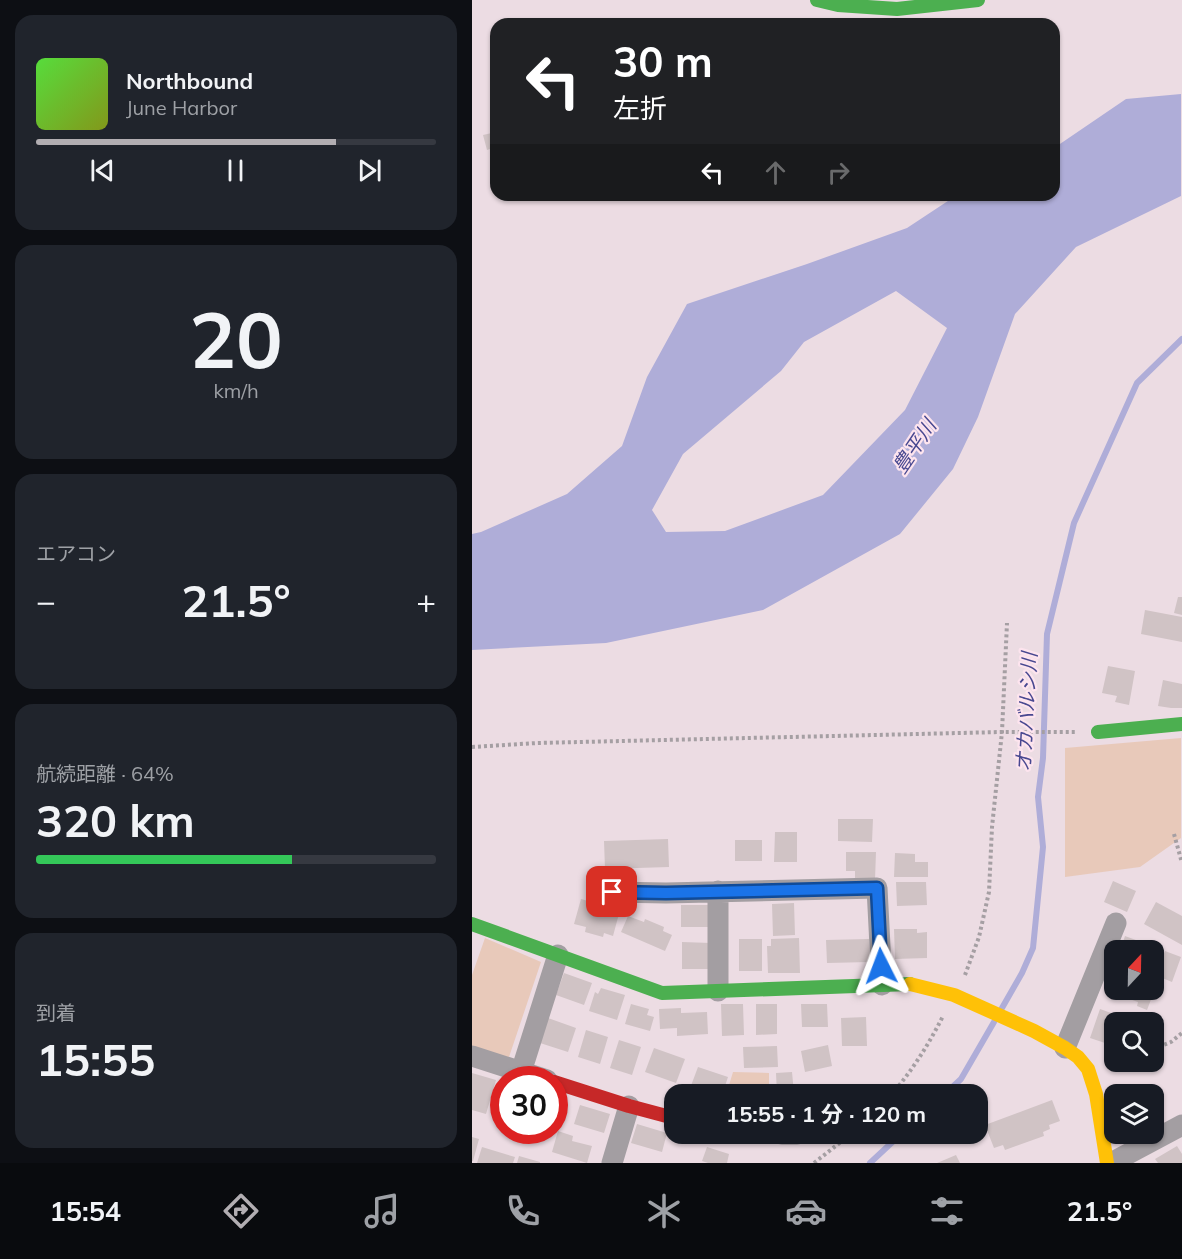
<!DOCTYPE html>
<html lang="ja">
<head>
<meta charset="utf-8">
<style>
  body { margin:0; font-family:Mulish,"Noto Sans JP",sans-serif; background:#20242c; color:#f1f3f6; height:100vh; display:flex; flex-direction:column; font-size:22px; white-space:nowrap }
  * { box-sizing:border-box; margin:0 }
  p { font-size:20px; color:#9ea1a6 }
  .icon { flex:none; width:33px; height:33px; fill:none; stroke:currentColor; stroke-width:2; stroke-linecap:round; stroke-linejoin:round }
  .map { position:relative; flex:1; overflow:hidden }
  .sheet { display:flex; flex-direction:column; gap:15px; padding:15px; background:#0d0f14; width:472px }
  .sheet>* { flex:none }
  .top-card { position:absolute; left:18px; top:18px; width:570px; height:183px; border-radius:18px; box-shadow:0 2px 4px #0004; background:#202124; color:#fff; overflow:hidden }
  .needle { width:39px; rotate:22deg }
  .controls { position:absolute; left:632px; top:940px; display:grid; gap:12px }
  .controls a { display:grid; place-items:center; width:60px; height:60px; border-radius:12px; background:#171b24; box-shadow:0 2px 4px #0004; font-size:30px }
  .speed { position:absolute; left:18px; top:1066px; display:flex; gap:12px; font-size:30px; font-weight:700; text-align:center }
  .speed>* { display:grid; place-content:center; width:78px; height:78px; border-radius:50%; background:#171b24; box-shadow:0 2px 4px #0004; line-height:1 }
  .speed .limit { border:9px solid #d22; background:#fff; color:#111 }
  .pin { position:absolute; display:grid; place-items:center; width:51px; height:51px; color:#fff; margin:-26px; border-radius:12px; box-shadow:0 3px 9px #0006 }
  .me { position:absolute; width:66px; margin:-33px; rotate:357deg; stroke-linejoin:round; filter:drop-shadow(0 0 4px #0008) }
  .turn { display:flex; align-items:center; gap:21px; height:126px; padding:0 24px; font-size:27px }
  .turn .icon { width:78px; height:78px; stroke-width:2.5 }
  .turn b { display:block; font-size:42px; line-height:51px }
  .lanes { display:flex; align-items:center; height:57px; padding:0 24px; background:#0003; justify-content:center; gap:30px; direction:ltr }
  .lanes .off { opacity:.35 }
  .big { font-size:45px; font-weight:700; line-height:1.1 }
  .sheet .widget { flex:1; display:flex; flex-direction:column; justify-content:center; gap:9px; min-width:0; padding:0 21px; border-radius:18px; background:#20242c }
  .sheet .dial { align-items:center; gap:0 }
  .dial b { font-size:78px; line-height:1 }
  .song { display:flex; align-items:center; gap:18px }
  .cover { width:72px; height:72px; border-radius:9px; background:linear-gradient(135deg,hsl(110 70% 55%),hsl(70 70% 35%)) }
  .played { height:6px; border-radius:3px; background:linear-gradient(90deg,#b2aeb2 75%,#363941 75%) }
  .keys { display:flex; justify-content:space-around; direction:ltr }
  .heat { display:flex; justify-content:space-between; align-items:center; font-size:33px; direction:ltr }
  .charge { height:9px; border-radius:4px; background:linear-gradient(90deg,#34c759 64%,#363941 0) }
  .trip { position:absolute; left:192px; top:1084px; width:324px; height:60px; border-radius:18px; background:#171b24; box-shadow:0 2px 4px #0004; font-weight:700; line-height:60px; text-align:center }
  .tabs { display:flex; height:96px; justify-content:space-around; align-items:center; background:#090b0e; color:#9ea1a6 }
  .tabs .icon { width:42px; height:42px }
  .tabs .active { color:#b2aeb2 }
  .tabs b { font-size:27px; color:#f1f3f6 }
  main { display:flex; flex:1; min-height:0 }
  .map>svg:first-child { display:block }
  .green { fill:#e8c9ba }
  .water { fill:#afadd8; fill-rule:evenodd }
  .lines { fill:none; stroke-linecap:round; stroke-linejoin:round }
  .stream { stroke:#afadd8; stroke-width:6 }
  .building { fill:#d0c3c5 }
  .path { stroke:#a59fa3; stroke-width:4; stroke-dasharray:3 3; stroke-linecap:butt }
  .street { stroke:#a39ea2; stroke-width:21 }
  .fast { stroke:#4caf50; stroke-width:14 }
  .slow { stroke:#ffc107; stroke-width:14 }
  .jam { stroke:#c62828; stroke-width:14 }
  .route-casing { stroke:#114b97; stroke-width:15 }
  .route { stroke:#1a73e8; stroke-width:10 }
  .labels { text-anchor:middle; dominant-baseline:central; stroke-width:4.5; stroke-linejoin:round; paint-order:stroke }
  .water-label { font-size:20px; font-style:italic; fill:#484890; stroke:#fde4ee }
</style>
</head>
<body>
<main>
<section class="sheet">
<div class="widget">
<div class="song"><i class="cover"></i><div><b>Northbound</b><p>June Harbor</p></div></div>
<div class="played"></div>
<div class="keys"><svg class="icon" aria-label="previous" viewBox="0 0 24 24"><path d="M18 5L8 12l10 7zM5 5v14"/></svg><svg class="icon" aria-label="pause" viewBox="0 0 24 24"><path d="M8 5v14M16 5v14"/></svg><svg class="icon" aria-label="next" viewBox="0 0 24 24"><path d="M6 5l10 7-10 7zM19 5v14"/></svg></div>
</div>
<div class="widget dial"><b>20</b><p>km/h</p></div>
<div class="widget"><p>エアコン</p>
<div class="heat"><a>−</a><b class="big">21.5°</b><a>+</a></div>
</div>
<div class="widget"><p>航続距離 · 64%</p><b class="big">320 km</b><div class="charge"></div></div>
<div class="widget"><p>到着</p><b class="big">15:55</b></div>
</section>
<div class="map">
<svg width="710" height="1163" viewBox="0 0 710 1163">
  <rect width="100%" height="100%" fill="#ecdce3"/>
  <!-- green -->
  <path class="green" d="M709,738V838L668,867L593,877V748Z
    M13,938L69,962L36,1060L0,1048V975Z
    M261,1072L297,1073V1095H254Z"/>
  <!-- water -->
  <path class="water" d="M709,94V196L604,247L543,314L506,417L481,469L428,534L291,610L134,643L0,650V534L9,532L95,494L150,446L175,377L215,304L335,264L435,228L485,195H582V148L654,99ZM424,291L475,328L433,410L351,495L253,531L194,532L180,510L211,454L309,371L332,342Z"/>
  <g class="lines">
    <!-- stream -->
    <path class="stream" d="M530,1008L550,973L561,948L571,847L566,797L571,758L575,634L602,523L665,383L710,339
      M472,1095L489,1079L522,1022
      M398,1163L429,1134"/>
  </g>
  <!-- building -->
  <path class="building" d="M24,132V147L15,150L11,135Z
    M706,597H710V615L702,613Z
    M673,610L710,617V642L669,634Z
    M636,666L663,671L657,705L643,702L645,696L630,693Z
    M691,680L710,684V708H699L686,706Z
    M366,819H401L400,842L366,841Z
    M303,832H325V862H302Z
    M196,839L197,867L133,869L132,841Z
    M263,840H290V861H263Z
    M374,852H404L403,880H383V871H374Z
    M423,853L443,854V862H456V877H422Z
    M641,881L664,891L655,912L632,902Z
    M424,882H454L455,905L425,906Z
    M109,899L148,910L141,936L132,933L131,937L113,932L114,927L102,924Z
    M684,902L710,916V945L672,924Z
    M322,903L323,935L301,936L300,904Z
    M209,905H241L242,927H209Z
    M156,916L172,922L173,919L192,927L191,931L200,935L193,951L149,932Z
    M422,929H445V933L455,932V958L423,959Z
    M653,936L683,947L682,951H648Z
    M327,938L328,973H296L295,946H299V939Z
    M267,939H290V971H267Z
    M397,939L398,962L355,963L354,940Z
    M210,942L239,943L238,969H210Z
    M693,951L709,957L700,982L683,975Z
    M92,973L120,983L112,1005L84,995Z
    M681,983L685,984L675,1010L665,1006L666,1002L643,994L645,990H681Z
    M129,988L153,995L145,1020L117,1011L123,992L126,994Z
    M159,1004L177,1009L175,1015L182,1017L178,1031L153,1024Z
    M249,1004H271L272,1035L250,1036Z
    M284,1004H305V1034L284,1035Z
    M329,1004H355L356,1027H330Z
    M209,1008V1013L235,1012L236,1034L205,1036V1028L188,1029L187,1009Z
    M628,1009L656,1019L655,1023H642V1040L638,1038L636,1044L618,1038Z
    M394,1017L395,1046H370L369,1018Z
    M76,1018L104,1028L96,1052L68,1043Z
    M114,1030L136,1037L128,1064L106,1057Z
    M147,1040L169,1047L160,1075L138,1068Z
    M356,1045L360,1066L333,1072L329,1051Z
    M305,1046L306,1067L272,1068L271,1047Z
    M182,1048L213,1059L204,1083L173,1072Z
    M226,1067L256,1077L250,1095H229L217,1091Z
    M320,1072L322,1093L305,1094L304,1073Z
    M0,1073L24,1080L14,1114L0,1110Z
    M28,1085L32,1086V1112L20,1109Z
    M580,1100L588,1121L577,1125L578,1129L571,1132L572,1136L533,1150L531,1145L522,1148L513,1125Z
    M82,1102L88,1104L83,1121H82Z
    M108,1105L138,1114L132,1133L102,1124Z
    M165,1124L195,1133L190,1152L159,1143Z
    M86,1131L101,1136L100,1141L120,1146L115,1163L80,1152Z
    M0,1137L7,1139L1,1161H0Z
    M705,1146L710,1154V1163H686L683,1159Z
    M10,1147L43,1157L41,1163H5Z
    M235,1147L257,1154L255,1163H236L230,1161Z
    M484,1155L488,1163H465Z
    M47,1156L68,1162V1163H45Z"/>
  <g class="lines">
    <!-- path -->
    <path class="path" d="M0,747L65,743L530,732H605
      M702,834L710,863
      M493,975L507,937L517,892L520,827L530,732L535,623
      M681,1049L699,1042L710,1033
      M419,1095C440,1071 457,1044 471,1016
      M342,1163L379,1134"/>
    <!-- street -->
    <path class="street" d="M246,891V991
      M140,892L194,893L405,888L410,985
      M593,1048L644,923
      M0,1056L75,1080
      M49,1072L86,955
      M310,1134H325
      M140,1163L157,1106
      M639,1163L710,1125"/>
    <!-- fast -->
    <path class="fast" d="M345,0L366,5L425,9L506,0
      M626,732L710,724
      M0,924L190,993L438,984"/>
    <!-- slow -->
    <path class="slow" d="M438,984L482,995L562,1031L593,1048L606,1057L616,1069L624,1094L635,1163"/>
    <!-- jam -->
    <path class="jam" d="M82,1082L157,1106L202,1118"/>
  </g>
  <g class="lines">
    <!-- route casing -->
    <g class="route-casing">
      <path id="route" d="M140,892L194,893L405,888L409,966"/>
    </g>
    <!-- route -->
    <use href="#route" class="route"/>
  </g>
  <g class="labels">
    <!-- water labels -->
    <g class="water-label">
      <text transform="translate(442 446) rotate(-56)">豊平川</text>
      <text transform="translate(554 712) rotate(-87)">オカバルシ川</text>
    </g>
  </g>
</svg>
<div class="controls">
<a><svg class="needle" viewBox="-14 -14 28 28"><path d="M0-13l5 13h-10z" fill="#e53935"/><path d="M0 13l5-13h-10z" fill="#9ea1a6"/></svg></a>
<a><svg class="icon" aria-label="search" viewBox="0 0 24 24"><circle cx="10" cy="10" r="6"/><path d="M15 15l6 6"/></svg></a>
<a><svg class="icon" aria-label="layers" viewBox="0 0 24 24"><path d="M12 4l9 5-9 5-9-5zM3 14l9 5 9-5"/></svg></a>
</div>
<div class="speed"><div class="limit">30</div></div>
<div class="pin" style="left:140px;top:892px;background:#d93025"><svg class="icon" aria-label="arrive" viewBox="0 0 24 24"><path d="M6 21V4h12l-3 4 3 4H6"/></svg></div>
<svg class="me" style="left:409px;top:966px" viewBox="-20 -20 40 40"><path d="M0-17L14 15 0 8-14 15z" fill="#1a73e8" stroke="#fff" stroke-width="4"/></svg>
<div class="trip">15:55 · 1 分 · 120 m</div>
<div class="top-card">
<div class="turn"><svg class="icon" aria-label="left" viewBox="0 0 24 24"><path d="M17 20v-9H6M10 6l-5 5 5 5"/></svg><div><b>30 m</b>左折</div></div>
<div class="lanes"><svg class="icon" aria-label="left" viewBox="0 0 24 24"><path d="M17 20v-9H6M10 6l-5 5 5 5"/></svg><svg class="icon off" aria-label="ahead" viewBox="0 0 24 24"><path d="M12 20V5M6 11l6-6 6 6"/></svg><svg class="icon off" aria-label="right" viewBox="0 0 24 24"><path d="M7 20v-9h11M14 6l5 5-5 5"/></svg></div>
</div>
</div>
</main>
<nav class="tabs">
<b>15:54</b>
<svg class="icon active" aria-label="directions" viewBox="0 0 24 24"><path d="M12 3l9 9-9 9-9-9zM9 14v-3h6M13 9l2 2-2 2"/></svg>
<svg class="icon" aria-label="music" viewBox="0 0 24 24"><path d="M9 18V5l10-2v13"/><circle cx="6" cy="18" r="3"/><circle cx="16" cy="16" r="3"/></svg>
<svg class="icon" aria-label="phone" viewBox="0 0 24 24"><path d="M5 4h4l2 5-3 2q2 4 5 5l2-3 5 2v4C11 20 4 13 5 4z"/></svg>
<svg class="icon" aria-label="climate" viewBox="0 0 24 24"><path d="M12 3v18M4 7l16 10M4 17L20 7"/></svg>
<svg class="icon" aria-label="car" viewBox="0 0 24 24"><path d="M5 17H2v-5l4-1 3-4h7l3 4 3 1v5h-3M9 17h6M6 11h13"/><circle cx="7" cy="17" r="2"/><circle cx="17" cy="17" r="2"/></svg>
<svg class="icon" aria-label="filters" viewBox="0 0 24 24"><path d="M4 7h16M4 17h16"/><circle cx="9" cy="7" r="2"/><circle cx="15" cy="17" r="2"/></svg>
<b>21.5°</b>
</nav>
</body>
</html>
